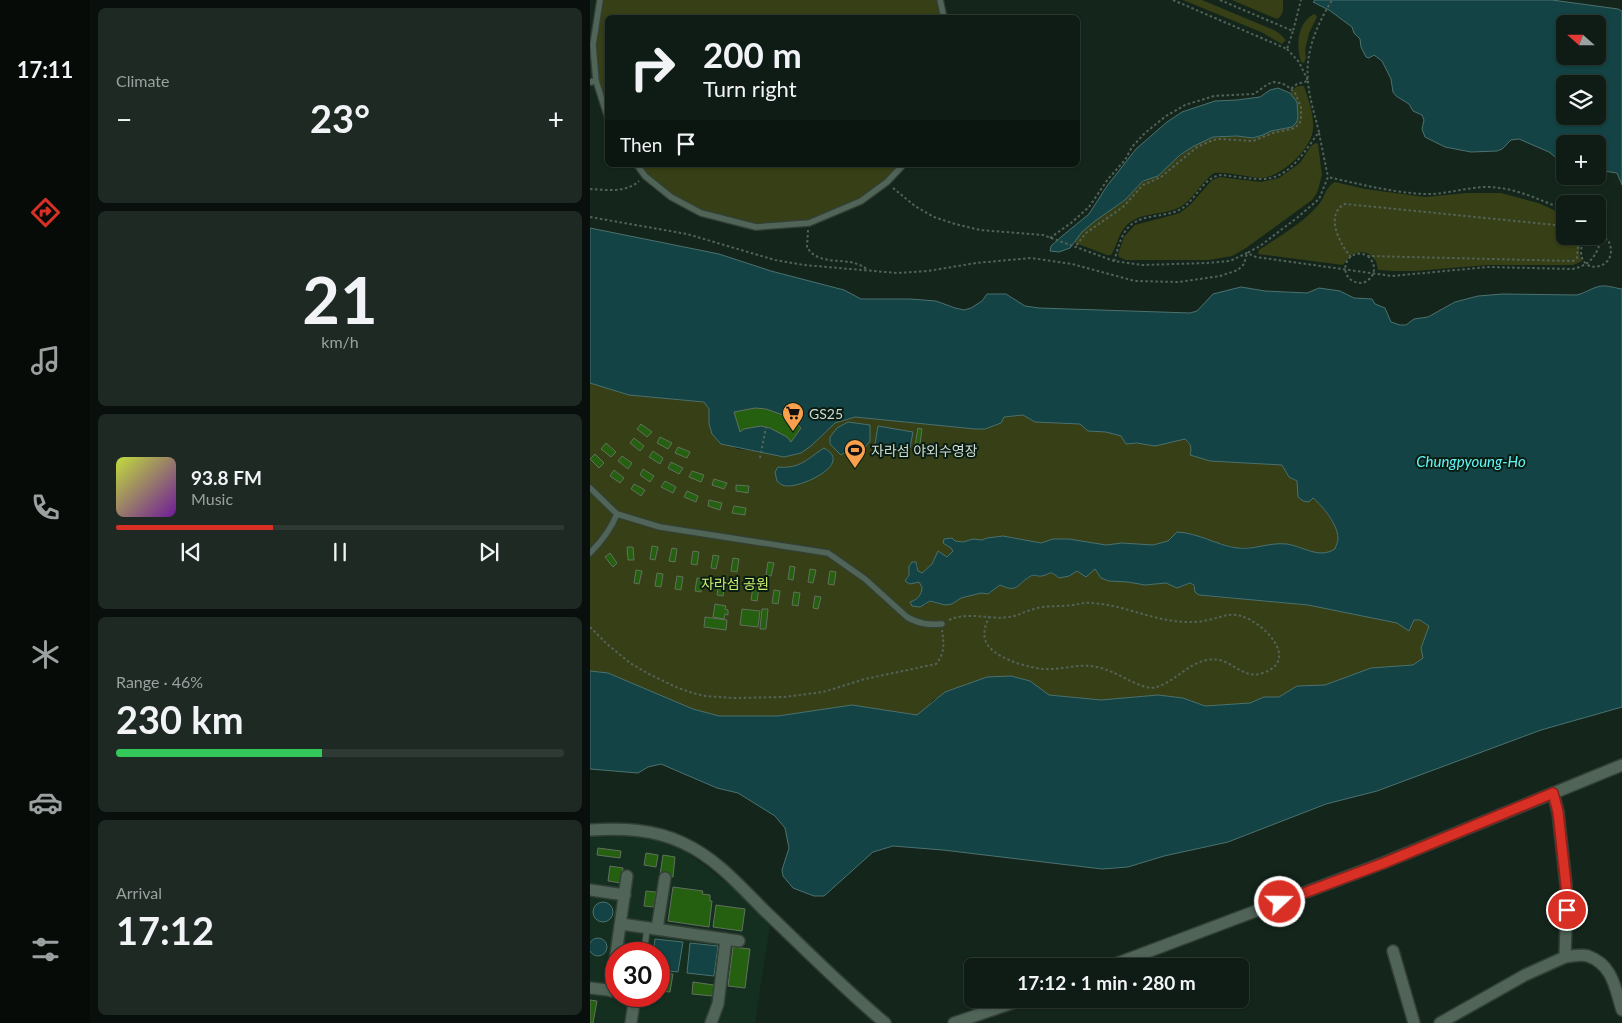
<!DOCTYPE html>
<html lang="en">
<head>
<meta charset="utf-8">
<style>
  body { margin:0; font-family:Lato,"Noto Sans KR",sans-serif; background:#1d2922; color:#f1f3f6; height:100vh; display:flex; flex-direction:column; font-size:19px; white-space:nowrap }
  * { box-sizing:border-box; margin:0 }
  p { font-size:16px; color:#9ba1a0 }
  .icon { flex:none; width:28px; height:28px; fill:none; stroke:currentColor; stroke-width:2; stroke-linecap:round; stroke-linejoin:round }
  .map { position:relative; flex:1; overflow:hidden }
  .side { display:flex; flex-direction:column; gap:8px; padding:8px; background:#080f0c; width:500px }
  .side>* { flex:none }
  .hud { position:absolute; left:15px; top:15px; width:475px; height:152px; border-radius:8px; box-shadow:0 1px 4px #0004,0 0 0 1px #2f3a34; background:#0f1c15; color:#f1f3f6; overflow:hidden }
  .needle { width:32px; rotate:291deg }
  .tools { position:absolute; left:966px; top:15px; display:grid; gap:10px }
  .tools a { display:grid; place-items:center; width:50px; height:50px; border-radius:8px; background:#0f1c15; box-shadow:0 1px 4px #0004,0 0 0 1px #2f3a34; font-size:25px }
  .speed { position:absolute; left:15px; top:942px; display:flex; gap:10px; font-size:25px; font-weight:700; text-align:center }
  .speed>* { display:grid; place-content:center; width:65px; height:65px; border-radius:50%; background:#0f1c15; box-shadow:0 1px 4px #0004,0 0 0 1px #2f3a34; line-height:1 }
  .speed .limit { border:8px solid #d22; background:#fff; color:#111 }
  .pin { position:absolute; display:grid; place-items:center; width:42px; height:42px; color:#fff; margin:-21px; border:2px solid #fff; border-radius:50%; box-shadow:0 1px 5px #0007 }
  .me { position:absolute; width:55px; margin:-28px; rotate:69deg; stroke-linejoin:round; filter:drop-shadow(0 0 4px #0008) }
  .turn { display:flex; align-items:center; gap:18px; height:105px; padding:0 15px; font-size:22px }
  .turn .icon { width:65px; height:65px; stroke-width:2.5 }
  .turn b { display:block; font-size:35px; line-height:42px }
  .then { display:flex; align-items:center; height:48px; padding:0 15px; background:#0003; gap:10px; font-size:19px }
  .big { font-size:38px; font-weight:700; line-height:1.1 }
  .side .widget { flex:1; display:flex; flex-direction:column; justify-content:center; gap:8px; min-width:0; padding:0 18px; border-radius:8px; background:#1d2922 }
  .side .dial { align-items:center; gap:0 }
  .dial b { font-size:65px; line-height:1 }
  .song { display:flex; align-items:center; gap:15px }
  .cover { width:60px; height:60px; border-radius:8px; background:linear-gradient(135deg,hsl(70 70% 55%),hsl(280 70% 35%)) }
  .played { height:5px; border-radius:2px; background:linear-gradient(90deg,#d93025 35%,#2f3a34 35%) }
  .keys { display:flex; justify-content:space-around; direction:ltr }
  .heat { display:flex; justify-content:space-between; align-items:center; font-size:28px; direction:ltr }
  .charge { height:8px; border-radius:4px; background:linear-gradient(90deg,#34c759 46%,#2f3a34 0) }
  .trip { position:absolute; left:374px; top:958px; width:285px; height:50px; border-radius:8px; background:#0f1c15; box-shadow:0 1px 4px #0004,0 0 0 1px #2f3a34; font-weight:700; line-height:50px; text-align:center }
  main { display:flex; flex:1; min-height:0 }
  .tab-bar { display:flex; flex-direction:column; width:90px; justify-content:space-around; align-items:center; background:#060b08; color:#9ba1a0 }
  .tab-bar .icon { width:35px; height:35px }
  .tab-bar .active { color:#d93025 }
  .tab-bar b { font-size:22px; color:#f1f3f6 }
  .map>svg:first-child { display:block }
  .built { fill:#142e20; fill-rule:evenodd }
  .green { fill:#363f15 }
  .water { fill:#134344; stroke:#4c716f; fill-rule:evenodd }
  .building { fill:#246010; stroke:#62705e }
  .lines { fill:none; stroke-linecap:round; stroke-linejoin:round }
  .lane-casing { stroke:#334037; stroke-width:8 }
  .street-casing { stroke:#334037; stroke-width:14 }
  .path { stroke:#53635a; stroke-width:2; stroke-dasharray:2.5 2.5; stroke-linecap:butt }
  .lane { stroke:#506458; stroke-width:5.5 }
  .street { stroke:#506458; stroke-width:11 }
  .route-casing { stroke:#8d1f18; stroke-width:12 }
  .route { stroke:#d93025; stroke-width:9 }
  .labels { text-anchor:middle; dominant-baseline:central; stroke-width:4; stroke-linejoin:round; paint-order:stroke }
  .poi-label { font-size:14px; fill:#d0dbd4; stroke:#0a1d13; text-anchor:start }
  .park-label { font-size:14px; fill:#d0ec6e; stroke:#0a1d13 }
  .water-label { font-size:15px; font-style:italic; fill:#62f5f8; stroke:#0a1d13 }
</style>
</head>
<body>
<main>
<nav class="tab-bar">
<b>17:11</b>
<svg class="icon active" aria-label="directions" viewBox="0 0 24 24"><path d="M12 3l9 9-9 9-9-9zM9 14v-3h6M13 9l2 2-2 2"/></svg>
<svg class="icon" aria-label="music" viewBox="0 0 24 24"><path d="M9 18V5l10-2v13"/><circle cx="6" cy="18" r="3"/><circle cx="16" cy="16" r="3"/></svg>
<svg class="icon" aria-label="phone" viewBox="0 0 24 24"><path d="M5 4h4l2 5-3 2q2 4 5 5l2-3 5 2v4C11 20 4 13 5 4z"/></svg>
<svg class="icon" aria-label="climate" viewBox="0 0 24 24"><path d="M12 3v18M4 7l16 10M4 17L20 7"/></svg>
<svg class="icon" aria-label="car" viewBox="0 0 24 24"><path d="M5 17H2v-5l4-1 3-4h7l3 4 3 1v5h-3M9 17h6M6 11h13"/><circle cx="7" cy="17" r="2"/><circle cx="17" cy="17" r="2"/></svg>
<svg class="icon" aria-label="filters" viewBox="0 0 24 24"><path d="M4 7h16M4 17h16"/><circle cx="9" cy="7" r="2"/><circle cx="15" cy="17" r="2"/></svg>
</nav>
<section class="side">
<div class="widget"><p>Climate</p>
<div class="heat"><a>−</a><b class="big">23°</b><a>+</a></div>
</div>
<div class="widget dial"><b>21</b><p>km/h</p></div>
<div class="widget">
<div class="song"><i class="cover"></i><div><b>93.8 FM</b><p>Music</p></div></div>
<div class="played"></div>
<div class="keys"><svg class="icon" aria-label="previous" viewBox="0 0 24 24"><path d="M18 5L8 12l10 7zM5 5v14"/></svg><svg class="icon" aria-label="pause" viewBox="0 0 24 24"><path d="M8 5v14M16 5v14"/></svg><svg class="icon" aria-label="next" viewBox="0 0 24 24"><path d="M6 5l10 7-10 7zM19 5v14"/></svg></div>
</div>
<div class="widget"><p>Range · 46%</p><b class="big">230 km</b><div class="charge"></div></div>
<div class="widget"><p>Arrival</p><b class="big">17:12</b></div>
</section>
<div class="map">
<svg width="1032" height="1023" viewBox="0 0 1032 1023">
  <rect width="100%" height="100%" fill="#14261c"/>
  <!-- built -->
  <path class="built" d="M43,831L93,849L181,918L165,1023H0V835ZM26,954H69V996H26Z"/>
  <!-- green -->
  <path class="green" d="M10,0H350L354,17L18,18L17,118L6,81L3,45Z
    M593,0H612L684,30L690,34L696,40L692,44L671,32Z
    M642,0H693V11L690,17L687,19Z
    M724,14L726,15L727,17L719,33L715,50L716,58L714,63L711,62C706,46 707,23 724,14Z
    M710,86H714C718,99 724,114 723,128C723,148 691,178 670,178C655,177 640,172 624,173C611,182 605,197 592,206C574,217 550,210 535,227C528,235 527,246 521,255H517L483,242C495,224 516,214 533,202C543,194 546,183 560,179L603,146L623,137L647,136L663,138L673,135L681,131L702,127C709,114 710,105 700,93L706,87Z
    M726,143L728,144L732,175L727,193L722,200L656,248L642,256L619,260H536L529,257L528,254L534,237L545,225L590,213L601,204L622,180L630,177L671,182L689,178L710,163L721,146Z
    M47,165H313L271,201L219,223L166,227L111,213L81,197Z
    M745,182L775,189L835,197L877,193H911L948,203L975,215V236H997C989,243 987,252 992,261L983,265H898L825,271H804L788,270L786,261L779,254L773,252L762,254L753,265L668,254L669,250C687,238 716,221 729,204C735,197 736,186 745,182Z
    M0,383L39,395L114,402L119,409V424L147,449L176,452L194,457L211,453L221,446L245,423L265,417L385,429H395L411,423L413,417L433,415L445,422L491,424L498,431L516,432L531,436L536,444L580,443L595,439L610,458L620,461L692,465C694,469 697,475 701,478C703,480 705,480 707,482C720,492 749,522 748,538C748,541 746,546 745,549L738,554L722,552L697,544L648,548L587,532L578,541L563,545L532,543L516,545L490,541L463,539L451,543L413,536L397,538L392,540L383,539L373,542L365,541L362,538L354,539L356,545L361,548L364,551L356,557L348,551L342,564L332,573L328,571V565L322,562L319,565V575L316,578L320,584L325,582L330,583L333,588L328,598L321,602L336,605L338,601L352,605L362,604L371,598L391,593H400L410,585C428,594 431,578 443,576C446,575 449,577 451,576C462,574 458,569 469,578L479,576L487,571L499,574L501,571L505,569L511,578L519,581L538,582L555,585L576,583L591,587L600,583L615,596L718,605L807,623L819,630L824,620H829L839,626L831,648L833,658L823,665L781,668L735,685L707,686L689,698L674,697L660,703L615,706L593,698L511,700L459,695L397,677L343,700L333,712L327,715L262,705L188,716H129L103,709L18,673L0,671Z"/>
  <!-- water -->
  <path class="water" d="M725,0H962L1028,9L1032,11V185L1027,173L1008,170V144H975V156L969,160L959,152L929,139L921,140L912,149L907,151L881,152L855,147L835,137L832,129L834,120L832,115L823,111L819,104L806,96L803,92L801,79L792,61L784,55L779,58L776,57L771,47L770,39L764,33L762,27L739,10L723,2ZM975,24H1008V56H975ZM975,84H1008V116H975Z
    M688,88L700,93L707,102L708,116L707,122L702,127L681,131L673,135L663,138L647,136L623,137L604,146L590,155L568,176L553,181L535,200L505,221L492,232L480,248L469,252L460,251L461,246L471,237L499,214L517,186L546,149L577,122L592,112L625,101L647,100L670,97L680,90Z
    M0,228L129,254L181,271L254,290L271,299H320L346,301L365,308L374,310L381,308L392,301L397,294H416L435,306L449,308L600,313L607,311L623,294L651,287L675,291L717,293L729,288L750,291L764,298L782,299L785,304L795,308L801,322L810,325H816L824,319L838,317L865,302L888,296L913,294L987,295C995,293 1000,289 1007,287C1015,284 1024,288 1032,289V707L951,730L787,791L736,804L638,842L574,856L538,867L512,869L353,850L303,846L283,852L234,896H224L203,888L193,876L192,870L199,848L195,828L185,816L148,793L127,788L71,764L58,767L48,773L0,769V671L18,673L103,709L129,716H188L262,705L327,715L355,692L397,677L421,676L440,681L459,695L511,700L568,695L593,698L615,706L660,703L674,697H689L707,686L735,685L781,668L823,665L833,658L831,648L839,626L830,620H824L819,631L807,623L718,605L609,595L605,592L604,585L600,583L587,588L576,583L555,585L538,582L519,581L511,578L505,569L496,577L487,571L479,576L469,578C459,570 463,573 452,576C448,577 445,574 441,576C427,583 429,594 410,585L398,594L391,593L371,598L362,604L355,605L340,601L330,607L322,606L320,602C327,600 332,595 332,587L329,582L320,584L315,581L319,575V566L322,562H326L328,571L332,573L342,564L348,551L357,557L363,551L361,548L353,543L354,539L362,538L365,541L373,542L383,539L392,540L397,538L413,536L451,543L463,539H479L516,545L532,543L563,545L578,541L587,532C609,533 626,545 647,548C664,550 680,542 697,544C714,547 729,559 745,549C746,546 748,541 748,538C748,525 732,505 723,498L719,502L713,501L708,497L707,481L699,477L692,465L620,461L600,455C602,448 601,444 595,439L565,446L547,443L536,444L531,436L516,432L498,431L490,424L445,422L433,415L414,417L411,423L395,429H385L265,417L245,423L221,446L211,453L194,457L131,444L122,434L119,424V409L114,402L39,395L0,383Z
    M258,422L280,425V441L275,447H262L251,455L240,444V437L247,428Z
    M288,426L323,432L320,448L313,452L288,448L285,444Z
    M234,448C264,464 212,487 197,486C193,486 190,484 187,481L185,472L188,467C210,469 217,459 234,448Z
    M3 912a10 10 0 1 1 20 0a10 10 0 1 1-20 0Z
    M-1 947a9 9 0 1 1 18 0a9 9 0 1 1-18 0Z
    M65,939L93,942L88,972L69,970V954H63Z
    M100,943L128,946L124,976L97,973Z"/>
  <!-- building -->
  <path class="building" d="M165,408L176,409L193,415L203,420L211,428L201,442L197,437L180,428L171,426L154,429L150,432L144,412Z
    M51,424L62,432L57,437L47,429Z
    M328,428L332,429L329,452L324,451Z
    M70,437L82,443L78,449L67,443Z
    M44,438L54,446L50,451L40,443Z
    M16,443L26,452L21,457L11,449Z
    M88,447L100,452L97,458L85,453Z
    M63,451L73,458L70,464L59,457Z
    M5,454L14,463L9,468L0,459Z
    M32,456L42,463L38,469L28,461Z
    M81,462L93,468L89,474L78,468Z
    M53,469L64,476L60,482L50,475Z
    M24,470L34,478L30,483L20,476Z
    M102,471L114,475L111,482L99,477Z
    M124,479L137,483L134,489L122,485Z
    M75,481L86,487L83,493L71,487Z
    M44,484L55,490L51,496L41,489Z
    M146,485L159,486L158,493L146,491Z
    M97,491L108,496L106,502L94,497Z
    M119,500L132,503L130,510L118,506Z
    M144,506L156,508L155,515L142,513Z
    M62,546L68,547L65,560L60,559Z
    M37,547H43L44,560H38Z
    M82,548L87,549L85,562L79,561Z
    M103,551L109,552L107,565L101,564Z
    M20,553L27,563L23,567L15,557Z
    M123,555L129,556L126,569L121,568Z
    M143,558L149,559L147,572L141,571Z
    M178,562L184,563L181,576L176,575Z
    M200,566L205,567L203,580L198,579Z
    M220,569L226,570L223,583L218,582Z
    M46,570L52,571L49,584L44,583Z
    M240,571L246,572L244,585L238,584Z
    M67,573L73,574L71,587L65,586Z
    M87,576L93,577L91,590L85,589Z
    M107,578L113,579L111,592L105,591Z
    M129,582L135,583L133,596L127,595Z
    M163,587L169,588L167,601L161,600Z
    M184,590L190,591L188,604L182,603Z
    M204,592L210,593L208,606L202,605Z
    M225,596L231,597L228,609L223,608Z
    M125,604L136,606L135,609L138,610V615L135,614L134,619L123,617Z
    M152,609L170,611L168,627L150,625Z
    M172,609H178L176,629H170Z
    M115,617L137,620L136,630L114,627Z
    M8,848L31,851L30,858L7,855Z
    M56,853L68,855L66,867L54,865Z
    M73,855L85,857L83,877L70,875Z
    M20,866L33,868L31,883L18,881Z
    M83,887L113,891L112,894L120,895V901H122L119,927L78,921Z
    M56,891L66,892L64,907L54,906Z
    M126,905L155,909L152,931L123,927Z
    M143,947L160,949L155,988L138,986Z
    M69,972L83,974L80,992L69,991Z
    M103,982L124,985L123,996L102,994Z
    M0,1000L7,1001L3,1023H0Z"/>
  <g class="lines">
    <!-- lane casing -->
    <g class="lane-casing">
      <path id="lane" d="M350,0L354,18
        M6,81L18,118
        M0,82L6,81L3,45L10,0
        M47,165L55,176L81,197L111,213L166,227L219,223L271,201L297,182L313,165
        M0,488L27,514L70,527L238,553L275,579L317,617C329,624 338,625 352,624
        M0,553C12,541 21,529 27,514
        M54,954L57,928"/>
    </g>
    <!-- street casing -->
    <g class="street-casing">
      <path id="street" d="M963,793L968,812L977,894L975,957
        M0,830C32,828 64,829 93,843C126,858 150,886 175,911C215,949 253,988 295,1023
        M0,890L35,895
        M31,924L149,941
        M67,929L75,878
        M803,951L824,1023
        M26,954L37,876
        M520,966L793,863L1032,765
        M0,988L26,991
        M21,991L26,954
        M41,1023L45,996
        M121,1023L128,1004L136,939
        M364,1023L434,999
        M850,1023L935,975L975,957C982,956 992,954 998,956C1023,965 1025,988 1032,1010"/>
    </g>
    <!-- path -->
    <path class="path" d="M583,0L697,49L703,31
      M630,0L703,31L711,0
      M697,49L709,62L718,81L707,84L701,89
      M729,133L738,177
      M303,188L325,206L344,217L365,224L390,230L453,235L524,261L552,265L617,263L640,261L657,253L666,257L802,276L898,267L982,269C999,266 1007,256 1011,239L1008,232
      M0,189C17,190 36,193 49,181
      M0,217L97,234L185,260L214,265L307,273L338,271L386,263L441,258L482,264L545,281L589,282L630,276L648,270L654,264L657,253L670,246L708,217L729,199L738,177C769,184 800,192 833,194C853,195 874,188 894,187C922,186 950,200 975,210
      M218,230L217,248C220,251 223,255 226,256C244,265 260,256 278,270
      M1001,236C995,239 991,244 991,252C992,278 1032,267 1018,240L1008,235
      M460,238L481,223L499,207L518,179L535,160L542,147L555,133L576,116L595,105L624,96L664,94L678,84L684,82L690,83L696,85L705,93L711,107V121L705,128L683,133L663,141L630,139L623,140L607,147L571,177L553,185L533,207L496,233L485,247
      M778,256C788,266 785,278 773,283C745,284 753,244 778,256L983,261L987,258L989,236
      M761,257C750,245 734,214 755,204L975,226
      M524,261C528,249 531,232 542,224C557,213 579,218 594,207C607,197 614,177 631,175C643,176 657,179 670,179C699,180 714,152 729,132C725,115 719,98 718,81C715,51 727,25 742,0
      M170,458L176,427
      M359,620C380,611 398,620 419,617C428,616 435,611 444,609C456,605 469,607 481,605C488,605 493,602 500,603C533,604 562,621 596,622C603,622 611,622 618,620C630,618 639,612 651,616C673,622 711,660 673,673C651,681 641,655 617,660C595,664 581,687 560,688C541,684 526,671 507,667C489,663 472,670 454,669C438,668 399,657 395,639C393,631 396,624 399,617
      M0,627L17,644L40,663L59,674L88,688L103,693L115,696L143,698L194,697L233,692L275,679L346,664C355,653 354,644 352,630"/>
    <!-- lane -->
    <use href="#lane" class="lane"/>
    <!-- street -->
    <use href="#street" class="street"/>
  </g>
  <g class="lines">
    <!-- route casing -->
    <g class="route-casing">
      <path id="route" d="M690,902L794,863L963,793L968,812L977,894V910"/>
    </g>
    <!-- route -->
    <use href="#route" class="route"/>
  </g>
  <!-- icons -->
  <defs>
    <g id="supermarket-pin" transform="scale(1.125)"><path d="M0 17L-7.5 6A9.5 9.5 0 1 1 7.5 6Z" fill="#f8a04b" stroke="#0a1d13"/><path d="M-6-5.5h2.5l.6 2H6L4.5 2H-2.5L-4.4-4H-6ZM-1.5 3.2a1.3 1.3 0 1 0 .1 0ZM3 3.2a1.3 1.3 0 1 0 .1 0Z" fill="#111"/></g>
    <g id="stadium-pin" transform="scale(1.125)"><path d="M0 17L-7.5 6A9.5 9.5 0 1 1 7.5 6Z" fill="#f8a04b" stroke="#0a1d13"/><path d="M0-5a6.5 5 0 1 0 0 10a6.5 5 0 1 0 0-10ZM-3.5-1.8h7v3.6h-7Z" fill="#111"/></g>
  </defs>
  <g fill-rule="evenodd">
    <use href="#supermarket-pin" x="203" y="413"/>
    <use href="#stadium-pin" x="265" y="450"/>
  </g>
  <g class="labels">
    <!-- poi labels -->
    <g class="poi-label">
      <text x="219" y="413">GS25</text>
      <text x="281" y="450">자라섬 야외수영장</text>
    </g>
    <!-- park labels -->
    <g class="park-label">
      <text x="145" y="583">자라섬 공원</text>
    </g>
    <!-- water labels -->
    <g class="water-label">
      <text x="881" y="461">Chungpyoung-Ho</text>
    </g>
  </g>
</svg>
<div class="tools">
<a><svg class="needle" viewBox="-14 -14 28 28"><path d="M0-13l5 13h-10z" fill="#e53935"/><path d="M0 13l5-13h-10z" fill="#9ba1a0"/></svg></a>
<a><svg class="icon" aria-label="layers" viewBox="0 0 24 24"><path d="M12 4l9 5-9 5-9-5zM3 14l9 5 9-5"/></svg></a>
<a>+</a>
<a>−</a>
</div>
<div class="speed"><div class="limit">30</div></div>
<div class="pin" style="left:977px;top:910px;background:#d93025"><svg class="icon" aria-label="arrive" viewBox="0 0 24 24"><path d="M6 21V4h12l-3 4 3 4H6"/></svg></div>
<svg class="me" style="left:690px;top:902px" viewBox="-20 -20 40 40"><circle r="17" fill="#d93025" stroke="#fff" stroke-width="3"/><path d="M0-11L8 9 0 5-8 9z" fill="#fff"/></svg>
<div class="trip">17:12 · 1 min · 280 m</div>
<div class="hud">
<div class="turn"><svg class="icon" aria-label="right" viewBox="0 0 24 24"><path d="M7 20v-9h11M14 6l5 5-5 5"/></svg><div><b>200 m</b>Turn right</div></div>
<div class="then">Then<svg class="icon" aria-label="arrive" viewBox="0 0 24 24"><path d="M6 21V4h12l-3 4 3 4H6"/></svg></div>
</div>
</div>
</main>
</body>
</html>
